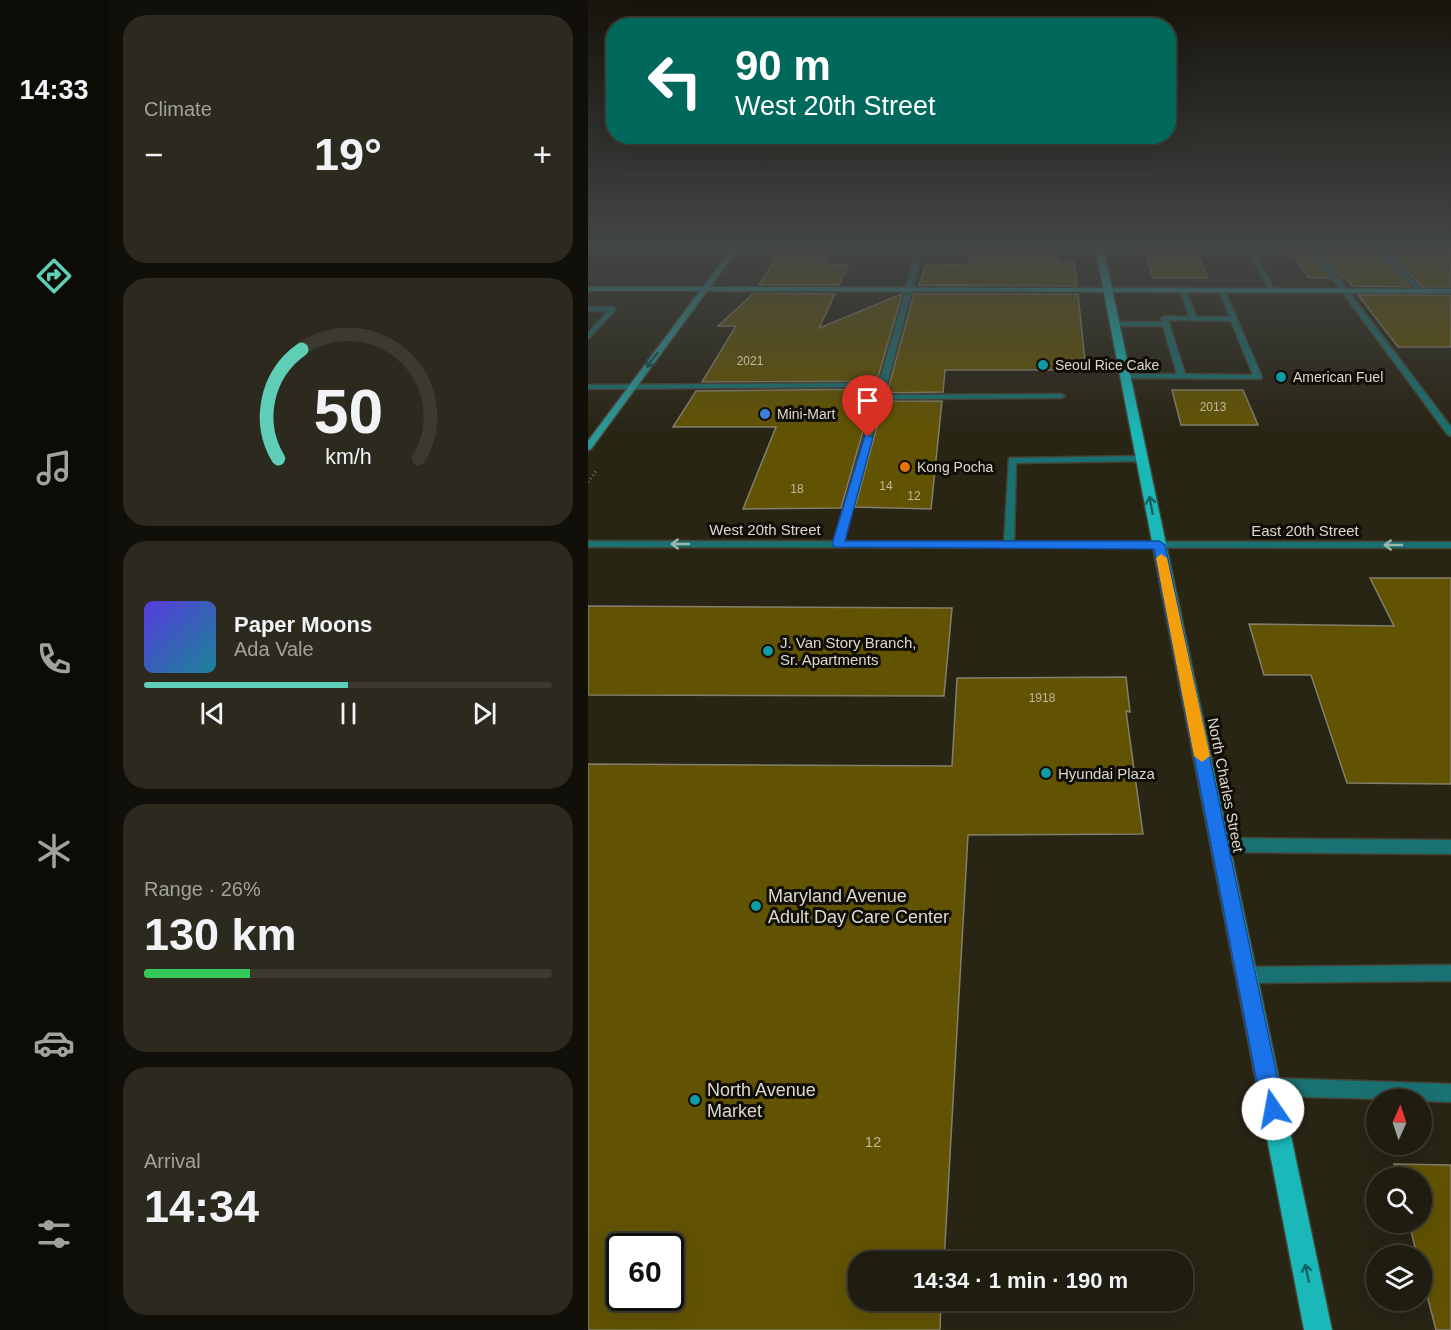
<!DOCTYPE html>
<html lang="en">
<head>
<meta charset="utf-8">
<style>
  body { margin:0; font-family:Arial,sans-serif; background:#2c291e; color:#f1f3f6; height:100vh; display:flex; flex-direction:column; font-size:22px; white-space:nowrap }
  * { box-sizing:border-box; margin:0 }
  p { font-size:20px; color:#a1a19f }
  .icon { flex:none; width:33px; height:33px; fill:none; stroke:currentColor; stroke-width:2; stroke-linecap:round; stroke-linejoin:round }
  .map { position:relative; flex:1; overflow:hidden }
  .drawer { display:flex; flex-direction:column; gap:15px; padding:15px; background:#110f09; width:480px }
  .drawer>* { flex:none }
  .guide { position:absolute; left:18px; top:18px; width:570px; height:126px; border-radius:24px; box-shadow:0 6px 24px #0002,0 0 0 2px #3c3a30; background:#00695c; color:#fff; overflow:hidden }
  .needle { width:39px; rotate:3deg }
  .controls { position:absolute; left:778px; top:1089px; display:grid; gap:12px }
  .controls a { display:grid; place-items:center; width:66px; height:66px; border-radius:50%; background:#1f1c10; box-shadow:0 6px 24px #0002,0 0 0 2px #3c3a30; font-size:30px }
  .speed { position:absolute; left:18px; top:1233px; display:flex; gap:12px; font-size:30px; font-weight:700; text-align:center }
  .speed>* { display:grid; place-content:center; width:78px; height:78px; border-radius:50%; background:#1f1c10; box-shadow:0 6px 24px #0002,0 0 0 2px #3c3a30; line-height:1 }
  .speed .limit { border:3px solid #111; border-radius:9px; background:#fff; color:#111 }
  .pin { position:absolute; display:grid; place-items:center; width:51px; height:51px; color:#fff; margin:-62px -26px; border-radius:50% 50% 50% 0; rotate:-45deg; box-shadow:0 0 6px #0007 }
  .pin .icon { rotate:45deg }
  .me { position:absolute; width:66px; margin:-33px; rotate:348deg; stroke-linejoin:round; filter:drop-shadow(0 0 4px #0008) }
  .turn { display:flex; align-items:center; gap:21px; height:126px; padding:0 30px; font-size:27px }
  .turn .icon { width:78px; height:78px; stroke-width:2.5 }
  .turn b { display:block; font-size:42px; line-height:51px }
  .big { font-size:45px; font-weight:800; line-height:1.1 }
  .drawer .widget { flex:1; display:flex; flex-direction:column; justify-content:center; gap:9px; min-width:0; padding:0 21px; border-radius:24px; background:#2c291e }
  .drawer .dial { align-items:center; gap:0 }
  .dial svg { height:156px; overflow:visible; fill:none; stroke:#3c3a30; stroke-width:7; stroke-linecap:round; text-anchor:middle }
  .dial text { fill:#f1f3f6; stroke:none }
  .song { display:flex; align-items:center; gap:18px }
  .cover { width:72px; height:72px; border-radius:9px; background:linear-gradient(135deg,hsl(250 70% 55%),hsl(190 70% 35%)) }
  .played { height:6px; border-radius:3px; background:linear-gradient(90deg,#5eceb7 50%,#3c3a30 50%) }
  .keys { display:flex; justify-content:space-around; direction:ltr }
  .heat { display:flex; justify-content:space-between; align-items:center; font-size:33px; direction:ltr }
  .charge { height:9px; border-radius:4px; background:linear-gradient(90deg,#34c759 26%,#3c3a30 0) }
  .trip { position:absolute; left:260px; top:1251px; width:345px; height:60px; border-radius:24px; background:#1f1c10; box-shadow:0 6px 24px #0002,0 0 0 2px #3c3a30; font-weight:800; line-height:60px; text-align:center }
  main { display:flex; flex:1; min-height:0 }
  .dock { display:flex; flex-direction:column; width:108px; justify-content:space-around; align-items:center; background:#0c0b06; color:#a1a19f }
  .dock .icon { width:42px; height:42px }
  .dock .on { color:#5eceb7 }
  .dock b { font-size:27px; color:#f1f3f6 }
  .map>svg:first-child { display:block }
  .building { fill:#625303; stroke:#847f6c; stroke-width:1.5; fill-rule:evenodd }
  .lines { fill:none; stroke-linecap:round; stroke-linejoin:round }
  .lane-casing { stroke:#464233; stroke-width:3 }
  .street-casing { stroke:#464233; stroke-width:3 }
  .secondary-casing { stroke:#464233; stroke-width:3 }
  .primary-casing { stroke:#464233; stroke-width:3 }
  .path { stroke:#666355; stroke-width:3; stroke-dasharray:1 3; stroke-linecap:butt }
  .lane { fill:#1a7171; fill-rule:evenodd }
  .street { fill:#1a7171; fill-rule:evenodd }
  .secondary { fill:#2c9899; fill-rule:evenodd }
  .primary { fill:#1ab8b9; fill-rule:evenodd }
  .oneway { stroke:#1d4c49 }
  .oneway2 { stroke:#156360 }
  .oneway3 { stroke:#98b5ae }
  .route { fill:#1a73e8; stroke:#114b97; stroke-width:1.5 }
  .slow { fill:#f59e0b }
  .culture-dot { fill:#0f9aa8; stroke:#100e07; stroke-width:2 }
  .shop-dot { fill:#3f7fe0; stroke:#100e07; stroke-width:2 }
  .food-dot { fill:#e8710a; stroke:#100e07; stroke-width:2 }
  .labels { text-anchor:middle; dominant-baseline:central; stroke-width:6; stroke-linejoin:round; paint-order:stroke }
  .number-label { font-size:12px; fill:#beb89c }
  .far-poi-label { font-size:14px; fill:#dcdacf; stroke:#100e07; text-anchor:start }
  .street-label { font-size:15px; fill:#dcdacf; stroke:#100e07 }
  .poi-label { font-size:15px; fill:#dcdacf; stroke:#100e07; text-anchor:start }
  .near-number-label { font-size:15px; fill:#beb89c }
  .near-poi-label { font-size:18px; fill:#dcdacf; stroke:#100e07; text-anchor:start }
</style>
</head>
<body>
<main>
<nav class="dock">
<b>14:33</b>
<svg class="icon on" aria-label="directions" viewBox="0 0 24 24"><path d="M12 3l9 9-9 9-9-9zM9 14v-3h6M13 9l2 2-2 2"/></svg>
<svg class="icon" aria-label="music" viewBox="0 0 24 24"><path d="M9 18V5l10-2v13"/><circle cx="6" cy="18" r="3"/><circle cx="16" cy="16" r="3"/></svg>
<svg class="icon" aria-label="phone" viewBox="0 0 24 24"><path d="M5 4h4l2 5-3 2q2 4 5 5l2-3 5 2v4C11 20 4 13 5 4z"/></svg>
<svg class="icon" aria-label="climate" viewBox="0 0 24 24"><path d="M12 3v18M4 7l16 10M4 17L20 7"/></svg>
<svg class="icon" aria-label="car" viewBox="0 0 24 24"><path d="M5 17H2v-5l4-1 3-4h7l3 4 3 1v5h-3M9 17h6M6 11h13"/><circle cx="7" cy="17" r="2"/><circle cx="17" cy="17" r="2"/></svg>
<svg class="icon" aria-label="filters" viewBox="0 0 24 24"><path d="M4 7h16M4 17h16"/><circle cx="9" cy="7" r="2"/><circle cx="15" cy="17" r="2"/></svg>
</nav>
<section class="drawer">
<div class="widget"><p>Climate</p>
<div class="heat"><a>−</a><b class="big">19°</b><a>+</a></div>
</div>
<div class="widget dial"><svg viewBox="0 0 100 80">
<path d="M14 69A42 42 0 1 1 86 69"/>
<path d="M14 69A42 42 0 0 1 26 13" stroke="#5eceb7"/>
<text x="50" y="56" font-size="32" font-weight="700">50</text>
<text x="50" y="72" font-size="11">km/h</text>
</svg></div>
<div class="widget">
<div class="song"><i class="cover"></i><div><b>Paper Moons</b><p>Ada Vale</p></div></div>
<div class="played"></div>
<div class="keys"><svg class="icon" aria-label="previous" viewBox="0 0 24 24"><path d="M18 5L8 12l10 7zM5 5v14"/></svg><svg class="icon" aria-label="pause" viewBox="0 0 24 24"><path d="M8 5v14M16 5v14"/></svg><svg class="icon" aria-label="next" viewBox="0 0 24 24"><path d="M6 5l10 7-10 7zM19 5v14"/></svg></div>
</div>
<div class="widget"><p>Range · 26%</p><b class="big">130 km</b><div class="charge"></div></div>
<div class="widget"><p>Arrival</p><b class="big">14:34</b></div>
</section>
<div class="map">
<svg width="863" height="1330" viewBox="0 0 863 1330">
  <rect width="100%" height="100%" fill="#292515"/>
  <!-- building -->
  <path class="building" d="M196,246H235L228,259H240L238,265H260L251,285H171Z
    M393,246H469L471,262H486L489,286L331,285L338,264L378,265Z
    M555,246H606L620,278H565Z
    M699,246H718L741,278H721Z
    M729,246H785L822,287L764,286L758,278H753Z
    M796,246H863V287H834Z
    M166,293L247,294L231,328L314,294L289,381L114,382L148,326H130Z
    M326,294H490L498,370H357L355,392L299,393Z
    M770,295H863V347H810Z
    M287,389L253,508L155,509L188,427H85L108,391Z
    M584,390H655L670,425H593Z
    M296,401H354L343,509L267,507Z
    M782,578H863V784L759,783L723,675H676L661,624L806,626Z
    M0,606L364,608L356,696L0,695Z
    M538,677L542,712L538,711L555,834L380,835L356,1262H270V1300H353L352,1330H0V764L364,766L369,678ZM32,1246H82V1298H32Z
    M806,1164L863,1165V1330H848L834,1276V1256H829L821,1222H834V1178H809Z"/>
  <g class="lines">
    <!-- lane casing -->
    <g class="lane-casing">
      <path id="lane" d="M330,246H336L296,395L473,394L477,396L473,398L294,399L254,547H246L245,545L290,387L0,389V385L291,383Z
        M656,246H662L687,291L682,290Z
        M720,246H726L863,427V436L860,435Z
        M787,246H793L834,290V292H830Z
        M595,288L598,290L608,317H642L631,290L636,289L674,377L673,379L534,378L533,376L537,374H589L575,326H527L524,324L527,322H574L573,318L576,316L601,317L592,290ZM580,320L643,321L665,375L597,374Z
        M0,307H25L28,309L0,339V333L20,311H0Z
        M554,456L557,457V461L428,463L426,544L421,547L417,546L416,544L421,458Z
        M632,838L863,840V854L632,852L627,850L625,845L627,840Z
        M863,965V981L657,983L651,981L649,975L651,969L657,967Z
        M680,1078L863,1084V1102L834,1101V1100L680,1096L674,1093L671,1087L674,1081Z"/>
    </g>
    <!-- street casing -->
    <g class="street-casing">
      <path id="street" d="M0,541L863,542V548L0,547Z"/>
    </g>
    <!-- secondary casing -->
    <g class="secondary-casing">
      <path id="secondary" d="M146,246H152L122,287L863,289V293L119,291L3,449L0,450V441L112,291H0V287H115Z"/>
    </g>
    <!-- primary casing -->
    <g class="primary-casing">
      <path id="primary" d="M507,246H515L744,1330H716Z"/>
    </g>
    <!-- path -->
    <path class="path" d="M0,482L8,471"/>
    <!-- lane -->
    <use href="#lane" class="lane"/>
    <!-- street -->
    <use href="#street" class="street"/>
    <!-- secondary -->
    <use href="#secondary" class="secondary"/>
    <!-- primary -->
    <use href="#primary" class="primary"/>
  </g>
  <!-- one-way arrows -->
  <defs><path id="oneway-shaft" d="M-6 0H5M1.5-3L5.5 0L1.5 3" fill="none" stroke-width="1.6" stroke-linecap="round" stroke-linejoin="round" transform="scale(1.5)"/></defs>
  <use class="oneway" href="#oneway-shaft" transform="translate(64 360) rotate(127)"/>
  <g class="oneway2">
    <use href="#oneway-shaft" transform="translate(563 505) rotate(-101)"/>
    <use href="#oneway-shaft" transform="translate(719 1273) rotate(-102)"/>
  </g>
  <g class="oneway3">
    <use href="#oneway-shaft" transform="translate(92 544) rotate(-180)"/>
    <use href="#oneway-shaft" transform="translate(805 545) rotate(-180)"/>
  </g>
  <!-- sky -->
  <linearGradient id="sky" x2="0" y2="1"><stop stop-color="#17140c"/><stop offset="0.57" stop-color="#434646"/><stop offset="1" stop-color="#434646" stop-opacity="0"/></linearGradient>
  <rect width="863" height="432" fill="url(#sky)"/>
  <!-- route -->
  <path class="route" d="M277,435L285,437L257,541H571L577,545L696,1109L693,1117L685,1120L678,1117L674,1109L566,549L246,547L244,544Z"/>
  <!-- slow -->
  <path class="slow" d="M573,554L579,558L622,756L614,762L606,756L568,558Z"/>
  <!-- markers -->
  <g class="culture-dot">
    <circle cx="455" cy="365" r="6"/>
    <circle cx="693" cy="377" r="6"/>
    <circle cx="180" cy="651" r="6"/>
    <circle cx="458" cy="773" r="6"/>
    <circle cx="168" cy="906" r="6"/>
    <circle cx="107" cy="1100" r="6"/>
  </g>
  <circle class="shop-dot" cx="177" cy="414" r="6"/>
  <circle class="food-dot" cx="317" cy="467" r="6"/>
  <g class="labels">
    <!-- number labels -->
    <g class="number-label">
      <text x="162" y="361">2021</text>
      <text x="625" y="407">2013</text>
      <text x="298" y="486">14</text>
      <text x="209" y="489">18</text>
      <text x="326" y="496">12</text>
      <text x="454" y="698">1918</text>
    </g>
    <!-- far-poi labels -->
    <g class="far-poi-label">
      <text x="467" y="365">Seoul Rice Cake</text>
      <text x="705" y="377">American Fuel</text>
      <text x="189" y="414">Mini-Mart</text>
      <text x="329" y="467">Kong Pocha</text>
    </g>
    <!-- street labels -->
    <g class="street-label">
      <text x="177" y="529">West 20th Street</text>
      <text x="717" y="530">East 20th Street</text>
      <text transform="translate(638 785) rotate(79)">North Charles Street</text>
    </g>
    <!-- poi labels -->
    <g class="poi-label">
      <text x="192" y="642">J. Van Story Branch,<tspan x="192" dy="17">Sr. Apartments</tspan></text>
      <text x="470" y="773">Hyundai Plaza</text>
    </g>
    <!-- near-number labels -->
    <g class="near-number-label">
      <text x="285" y="1141">12</text>
    </g>
    <!-- near-poi labels -->
    <g class="near-poi-label">
      <text x="180" y="896">Maryland Avenue<tspan x="180" dy="21">Adult Day Care Center</tspan></text>
      <text x="119" y="1090">North Avenue<tspan x="119" dy="21">Market</tspan></text>
    </g>
  </g>
</svg>
<div class="controls">
<a><svg class="needle" viewBox="-14 -14 28 28"><path d="M0-13l5 13h-10z" fill="#e53935"/><path d="M0 13l5-13h-10z" fill="#a1a19f"/></svg></a>
<a><svg class="icon" aria-label="search" viewBox="0 0 24 24"><circle cx="10" cy="10" r="6"/><path d="M15 15l6 6"/></svg></a>
<a><svg class="icon" aria-label="layers" viewBox="0 0 24 24"><path d="M12 4l9 5-9 5-9-5zM3 14l9 5 9-5"/></svg></a>
</div>
<div class="speed"><div class="limit">60</div></div>
<div class="pin" style="left:280px;top:437px;background:#d93025"><svg class="icon" aria-label="arrive" viewBox="0 0 24 24"><path d="M6 21V4h12l-3 4 3 4H6"/></svg></div>
<svg class="me" style="left:685px;top:1109px" viewBox="-20 -20 40 40"><circle r="19" fill="#fff"/><path d="M0-13L10 11 0 6-10 11z" fill="#1a73e8"/></svg>
<div class="trip">14:34 · 1 min · 190 m</div>
<div class="guide">
<div class="turn"><svg class="icon" aria-label="left" viewBox="0 0 24 24"><path d="M17 20v-9H6M10 6l-5 5 5 5"/></svg><div><b>90 m</b>West 20th Street</div></div>
</div>
</div>
</main>
</body>
</html>
